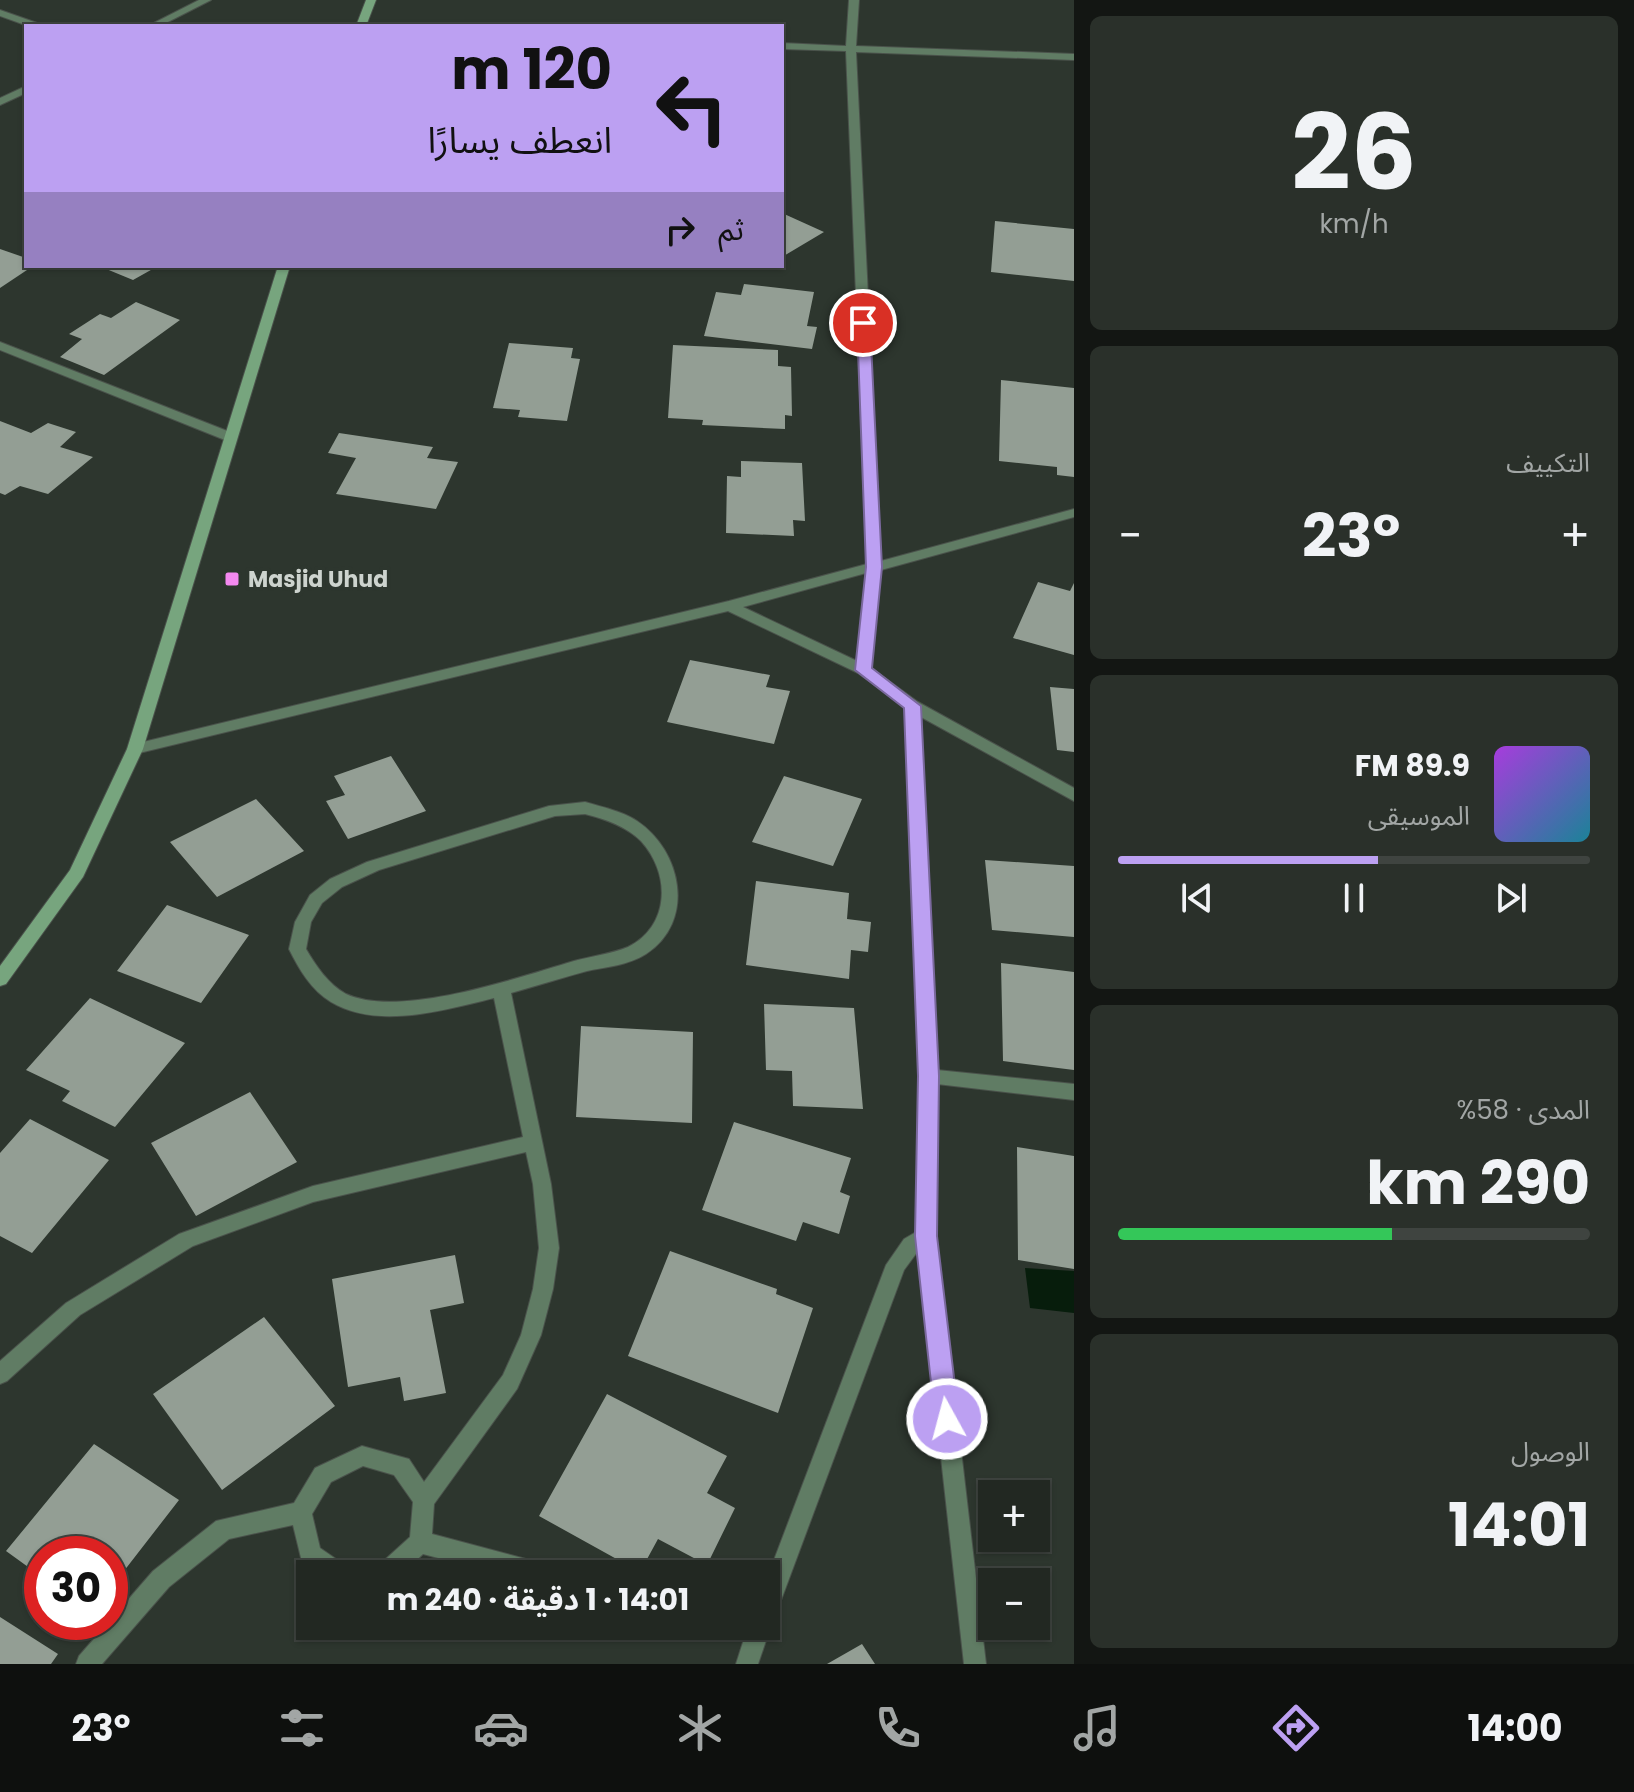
<!DOCTYPE html>
<html lang="ar">
<head>
<meta charset="utf-8">
<style>
  body { margin:0; font-family:Poppins,"Noto Sans Arabic",sans-serif; background:#2a302a; color:#f1f3f6; direction:rtl; height:100vh; display:flex; flex-direction:column; font-size:30px; white-space:nowrap }
  * { box-sizing:border-box; margin:0 }
  p { font-size:26px; color:#a2a6a5 }
  .icon { flex:none; width:44px; height:44px; fill:none; stroke:currentColor; stroke-width:2; stroke-linecap:round; stroke-linejoin:round }
  .map { position:relative; flex:1; overflow:hidden; direction:ltr }
  .side { display:flex; flex-direction:column; gap:16px; padding:16px; background:#131613; width:560px }
  .side>* { flex:none }
  .banner { position:absolute; left:24px; top:24px; width:760px; height:244px; border-radius:0px; box-shadow:0 2px 6px #0004,0 0 0 2px #3f4440; direction:rtl; background:#bca0f2; color:#111; overflow:hidden }
  .buttons { position:absolute; left:978px; top:1480px; display:grid; gap:16px }
  .buttons a { display:grid; place-items:center; width:72px; height:72px; border-radius:0px; background:#222822; box-shadow:0 2px 6px #0004,0 0 0 2px #3f4440; font-size:40px }
  .speed { position:absolute; left:24px; top:1536px; display:flex; gap:16px; font-size:40px; font-weight:700; text-align:center }
  .speed>* { display:grid; place-content:center; width:104px; height:104px; border-radius:50%; background:#222822; box-shadow:0 2px 6px #0004,0 0 0 2px #3f4440; line-height:1 }
  .speed .limit { border:12px solid #d22; background:#fff; color:#111 }
  .pin { position:absolute; display:grid; place-items:center; width:68px; height:68px; color:#fff; margin:-34px; border:4px solid #fff; border-radius:50%; box-shadow:0 2px 8px #0007 }
  .me { position:absolute; width:88px; margin:-44px; rotate:353deg; stroke-linejoin:round; filter:drop-shadow(0 0 6px #0008) }
  .turn { display:flex; align-items:center; gap:28px; height:168px; padding:0 40px; font-size:36px }
  .turn .icon { width:104px; height:104px; stroke-width:2.5 }
  .turn b { display:block; font-size:56px; line-height:68px }
  .then { display:flex; align-items:center; height:76px; padding:0 40px; background:#0003; gap:16px; font-size:30px }
  .big { font-size:60px; font-weight:700; line-height:1.1 }
  .side .widget { flex:1; display:flex; flex-direction:column; justify-content:center; gap:12px; min-width:0; padding:0 28px; border-radius:12px; background:#2a302a }
  .side .dial { align-items:center; gap:0 }
  .dial b { font-size:104px; line-height:1 }
  .song { display:flex; align-items:center; gap:24px }
  .cover { width:96px; height:96px; border-radius:12px; background:linear-gradient(135deg,hsl(280 70% 55%),hsl(190 70% 35%)) }
  .played { height:8px; border-radius:4px; background:linear-gradient(90deg,#bca0f2 55%,#3f4440 55%) }
  .keys { display:flex; justify-content:space-around; direction:ltr }
  .heat { display:flex; justify-content:space-between; align-items:center; font-size:44px; direction:ltr }
  .charge { height:12px; border-radius:6px; background:linear-gradient(90deg,#34c759 58%,#3f4440 0) }
  .trip { position:absolute; left:296px; top:1560px; width:484px; height:80px; border-radius:0px; background:#222822; box-shadow:0 2px 6px #0004,0 0 0 2px #3f4440; font-weight:700; line-height:80px; text-align:center; direction:rtl }
  .tabs { display:flex; height:128px; justify-content:space-around; align-items:center; background:#0e100e; color:#a2a6a5 }
  .tabs .icon { width:56px; height:56px }
  .tabs .current { color:#bca0f2 }
  .tabs b { font-size:36px; color:#f1f3f6 }
  main { display:flex; flex:1; min-height:0 }
  .map>svg:first-child { display:block }
  .water { fill:#071d0c }
  .building { fill:#939e94 }
  .lines { fill:none; stroke-linecap:round; stroke-linejoin:round }
  .street-casing { stroke:#4a524b; stroke-width:2 }
  .secondary-casing { stroke:#4a524b; stroke-width:2 }
  .street { fill:#607c64; fill-rule:evenodd }
  .secondary { fill:#77a57e; fill-rule:evenodd }
  .route { fill:#bca0f2; stroke:#7a689d; stroke-width:2 }
  .poi-dot { fill:#f489f0; stroke:#2d362e; stroke-width:3 }
  .labels { text-anchor:middle; dominant-baseline:central; stroke-width:8; stroke-linejoin:round; paint-order:stroke }
  .poi-label { font-size:22px; font-weight:bold; fill:#cdd3ce; stroke:#2d362e; text-anchor:start }
</style>
</head>
<body>
<main>
<section class="side">
<div class="widget dial"><b>26</b><p>km/h</p></div>
<div class="widget"><p>التكييف</p>
<div class="heat"><a>−</a><b class="big">23°</b><a>+</a></div>
</div>
<div class="widget">
<div class="song"><i class="cover"></i><div><b>89.9 FM</b><p>الموسيقى</p></div></div>
<div class="played"></div>
<div class="keys"><svg class="icon" aria-label="previous" viewBox="0 0 24 24"><path d="M18 5L8 12l10 7zM5 5v14"/></svg><svg class="icon" aria-label="pause" viewBox="0 0 24 24"><path d="M8 5v14M16 5v14"/></svg><svg class="icon" aria-label="next" viewBox="0 0 24 24"><path d="M6 5l10 7-10 7zM19 5v14"/></svg></div>
</div>
<div class="widget"><p>المدى · 58%</p><b class="big">290 km</b><div class="charge"></div></div>
<div class="widget"><p>الوصول</p><b class="big">14:01</b></div>
</section>
<div class="map">
<svg width="1074" height="1664" viewBox="0 0 1074 1664">
  <rect width="100%" height="100%" fill="#2d362e"/>
  <!-- water -->
  <path class="water" d="M1025,1268L1074,1271V1313L1030,1308Z"/>
  <!-- building -->
  <path class="building" d="M782,213L824,232L782,257Z
    M995,221L1074,229V281L991,272Z
    M0,249L26,258V266H33L0,288Z
    M99,266H158L133,280Z
    M744,284L814,292L807,326L817,327L812,349L704,336L716,292L741,295Z
    M136,302L180,320L104,375L60,357L82,339L69,334L100,314L111,318Z
    M509,343L573,348L571,358L580,359L567,421L518,417L520,410L493,408Z
    M673,345L778,350V366L791,367L792,416L785,415V429L702,425L703,420L668,418Z
    M1001,380L1074,388V477L1057,475V467L999,461Z
    M0,421L31,433L48,423L76,432L60,447L93,457L48,494L20,486L5,495L0,493Z
    M339,433L433,447L427,458L458,462L436,509L336,494L356,458L328,453Z
    M741,461L802,463L805,521L793,520L794,536L726,533L727,476L741,477Z
    M1038,582L1070,591L1074,583V655L1013,638Z
    M690,660L770,675L766,687L790,691L774,744L667,722Z
    M1050,687L1074,689V752L1057,750Z
    M391,756L426,811L348,839L326,801L345,795L334,776Z
    M784,776L862,799L833,866L752,842Z
    M256,799L304,851L217,897L170,842Z
    M985,860L1074,866V937L992,930Z
    M756,881L849,893L847,919L871,922L868,952L851,950L849,979L746,965Z
    M167,905L249,935L201,1003L117,971Z
    M1001,963L1074,972V1070L1003,1061Z
    M90,998L185,1043L115,1127L62,1101L70,1091L26,1070Z
    M764,1004L854,1008L863,1109L793,1106L792,1071L766,1070Z
    M581,1026L693,1032L692,1123L576,1117Z
    M250,1092L297,1162L196,1216L151,1143Z
    M30,1119L109,1160L32,1253L0,1236V1153Z
    M734,1122L851,1158L840,1192L850,1196L839,1234L803,1222L796,1241L702,1210Z
    M1017,1147L1074,1156V1269L1018,1260Z
    M670,1251L777,1289L776,1294L813,1308L778,1413L628,1356Z
    M455,1255L464,1303L430,1310L446,1393L404,1401L400,1377L348,1387L332,1279Z
    M264,1317L335,1406L222,1490L153,1394Z
    M607,1394L727,1456L707,1493L735,1508L707,1565L658,1539L640,1572L539,1516Z
    M94,1444L179,1500L110,1589V1554H42V1577L6,1551Z
    M0,1617L58,1654L51,1664H0Z
    M862,1644L875,1664H827Z"/>
  <g class="lines">
    <!-- street casing -->
    <g class="street-casing">
      <path id="street" d="M199,0H211L160,26H148Z
        M849,0H859L856,46L1074,54V60L856,52L881,561L1074,509V517L881,570L871,668L918,702L1074,788V801L921,717L937,1070L1074,1084V1100L937,1084L936,1236L986,1664H964L918,1251L904,1270L777,1611L774,1619L769,1621L771,1626L758,1664H736L744,1639L731,1634L728,1626H766V1581L886,1265L904,1239L916,1232L919,1076L906,708L858,673L728,611L135,754L127,749L135,744L729,601L867,564L846,51L782,49V43L846,46ZM866,573L857,661L743,607Z
        M0,10L40,24L42,26H28L0,16Z
        M26,86V93L0,105V98Z
        M0,342L235,434L236,437L230,441L225,440L0,350Z
        M585,802C602,807 622,811 637,821C682,851 696,921 646,954C629,965 606,967 587,971C561,978 536,986 511,993L551,1184L559,1248L553,1289L541,1335L517,1389L434,1504L432,1534L541,1563L549,1566L552,1574H499L423,1554L402,1574H375L378,1566L410,1537L413,1502L394,1475L363,1466L331,1482L312,1514L320,1548L346,1566L349,1574H319L302,1562L293,1525L229,1539L169,1587L102,1664H76L79,1656L153,1571L216,1521L294,1503L315,1468L362,1446L409,1459L424,1482L503,1375L521,1335L533,1289L539,1248L533,1184L526,1152L313,1202L193,1246L80,1315L7,1381L0,1384V1361L66,1303L179,1234L313,1186L523,1137L494,998C445,1010 377,1030 331,1002C311,990 299,969 289,949L295,922L310,895L330,879L367,862L549,806ZM585,814C605,819 626,826 641,841C671,874 670,926 628,947C611,954 592,956 574,961C520,977 399,1019 346,994C328,984 316,966 306,949L311,922L322,903L342,887L379,870L555,816Z"/>
    </g>
    <!-- secondary casing -->
    <g class="secondary-casing">
      <path id="secondary" d="M366,0H376L366,26H356Z
        M278,266H290L143,749L83,877L6,984L0,986V966L70,870L127,749Z"/>
    </g>
    <!-- street -->
    <use href="#street" class="street"/>
    <!-- secondary -->
    <use href="#secondary" class="secondary"/>
  </g>
  <!-- route -->
  <path class="route" d="M863,319L870,323L882,567L872,668L921,706L939,1076L937,1236L959,1419L956,1427L947,1431L939,1427L935,1419L915,1236L918,1076L904,708L855,670L866,567L857,323Z"/>
  <!-- markers -->
  <rect class="poi-dot" x="224" y="571" width="16" height="16" rx="4"/>
  <g class="labels">
    <!-- poi labels -->
    <g class="poi-label">
      <text x="248" y="579">Masjid Uhud</text>
    </g>
  </g>
</svg>
<div class="buttons">
<a>+</a>
<a>−</a>
</div>
<div class="speed"><div class="limit">30</div></div>
<div class="pin" style="left:863px;top:323px;background:#d93025"><svg class="icon" aria-label="arrive" viewBox="0 0 24 24"><path d="M6 21V4h12l-3 4 3 4H6"/></svg></div>
<svg class="me" style="left:947px;top:1419px" viewBox="-20 -20 40 40"><circle r="17" fill="#bca0f2" stroke="#fff" stroke-width="3"/><path d="M0-11L8 9 0 5-8 9z" fill="#fff"/></svg>
<div class="trip">14:01 · 1 دقيقة · 240 m</div>
<div class="banner">
<div class="turn"><svg class="icon" aria-label="left" viewBox="0 0 24 24"><path d="M17 20v-9H6M10 6l-5 5 5 5"/></svg><div><b>120 m</b>انعطف يسارًا</div></div>
<div class="then">ثم<svg class="icon" aria-label="right" viewBox="0 0 24 24"><path d="M7 20v-9h11M14 6l5 5-5 5"/></svg></div>
</div>
</div>
</main>
<nav class="tabs">
<b>14:00</b>
<svg class="icon current" aria-label="directions" viewBox="0 0 24 24"><path d="M12 3l9 9-9 9-9-9zM9 14v-3h6M13 9l2 2-2 2"/></svg>
<svg class="icon" aria-label="music" viewBox="0 0 24 24"><path d="M9 18V5l10-2v13"/><circle cx="6" cy="18" r="3"/><circle cx="16" cy="16" r="3"/></svg>
<svg class="icon" aria-label="phone" viewBox="0 0 24 24"><path d="M5 4h4l2 5-3 2q2 4 5 5l2-3 5 2v4C11 20 4 13 5 4z"/></svg>
<svg class="icon" aria-label="climate" viewBox="0 0 24 24"><path d="M12 3v18M4 7l16 10M4 17L20 7"/></svg>
<svg class="icon" aria-label="car" viewBox="0 0 24 24"><path d="M5 17H2v-5l4-1 3-4h7l3 4 3 1v5h-3M9 17h6M6 11h13"/><circle cx="7" cy="17" r="2"/><circle cx="17" cy="17" r="2"/></svg>
<svg class="icon" aria-label="filters" viewBox="0 0 24 24"><path d="M4 7h16M4 17h16"/><circle cx="9" cy="7" r="2"/><circle cx="15" cy="17" r="2"/></svg>
<b>23°</b>
</nav>
</body>
</html>
